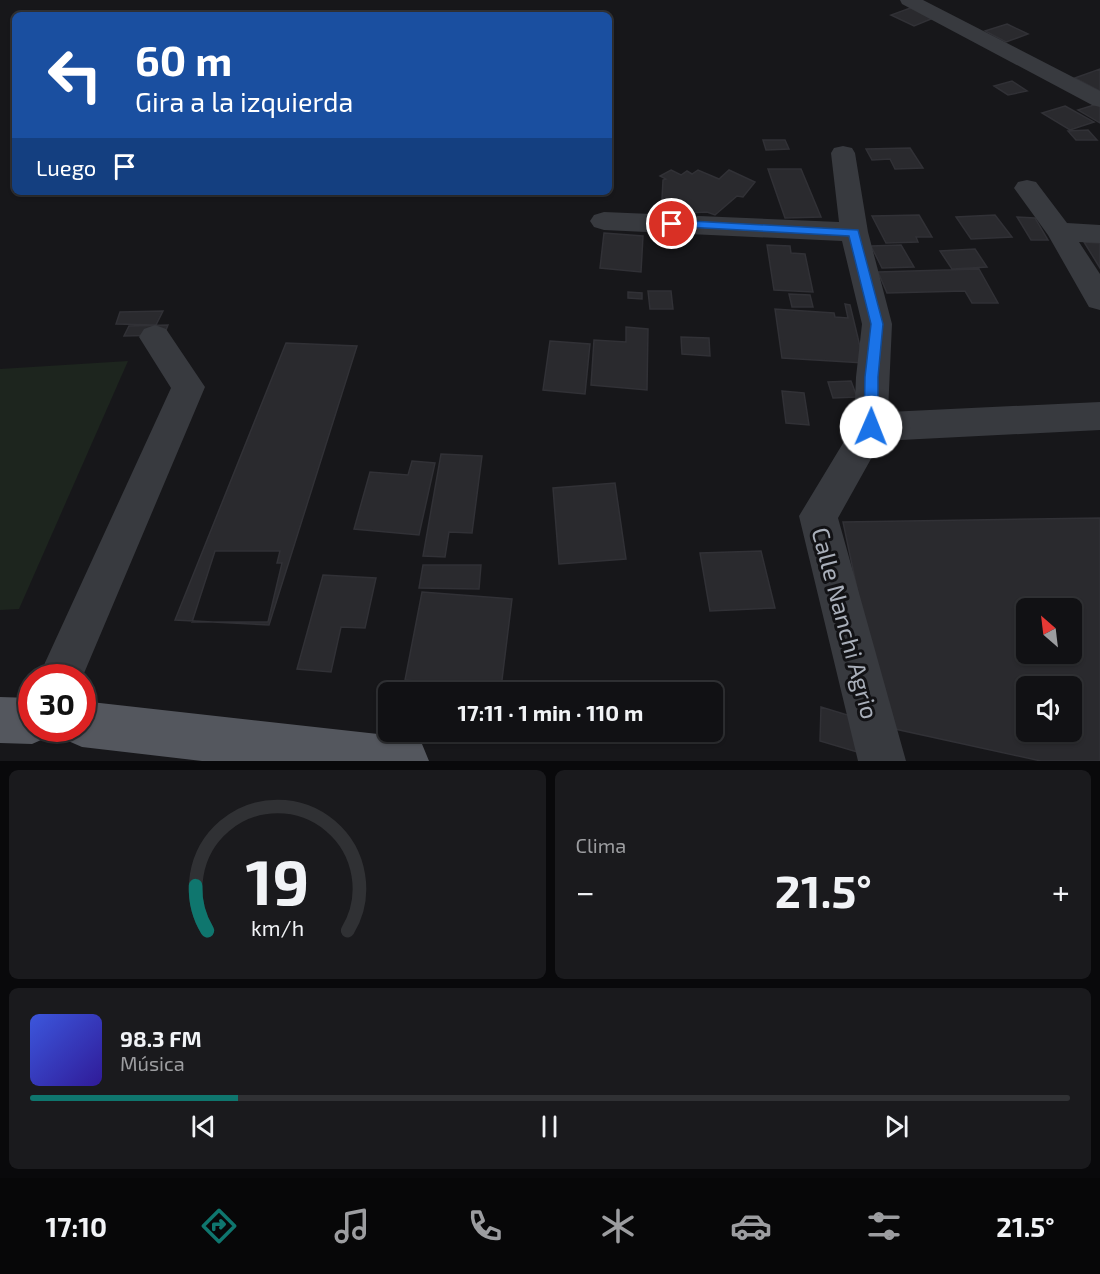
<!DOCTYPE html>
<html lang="es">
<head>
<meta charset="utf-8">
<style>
  body { margin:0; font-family:"Exo 2",sans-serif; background:#1a1a1d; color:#f1f3f6; height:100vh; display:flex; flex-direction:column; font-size:22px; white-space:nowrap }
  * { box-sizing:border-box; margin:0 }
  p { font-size:20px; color:#9c9da0 }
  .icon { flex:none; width:33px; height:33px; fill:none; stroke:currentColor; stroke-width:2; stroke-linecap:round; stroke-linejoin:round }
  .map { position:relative; height:761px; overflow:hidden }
  .details { display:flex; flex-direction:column; gap:9px; padding:9px; background:#09090b; flex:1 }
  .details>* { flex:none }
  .top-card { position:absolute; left:12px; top:12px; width:600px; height:183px; border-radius:9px; box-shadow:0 2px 4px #0004,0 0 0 2px #303134; background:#1a4fa0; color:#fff; overflow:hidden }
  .needle { width:39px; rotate:332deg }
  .buttons { position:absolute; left:1016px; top:598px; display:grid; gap:12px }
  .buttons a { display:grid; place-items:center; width:66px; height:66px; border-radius:9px; background:#111114; box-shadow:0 2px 4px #0004,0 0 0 2px #303134; font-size:30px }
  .speed { position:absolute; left:18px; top:664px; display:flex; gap:12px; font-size:30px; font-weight:700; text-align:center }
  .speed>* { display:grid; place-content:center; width:78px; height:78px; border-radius:50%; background:#111114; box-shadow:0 2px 4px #0004,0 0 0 2px #303134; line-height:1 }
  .speed .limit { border:9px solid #d22; background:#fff; color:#111 }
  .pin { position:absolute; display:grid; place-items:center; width:51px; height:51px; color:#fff; margin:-26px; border:3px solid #fff; border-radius:50%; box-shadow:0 2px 6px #0007 }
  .me { position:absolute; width:66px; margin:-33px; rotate:1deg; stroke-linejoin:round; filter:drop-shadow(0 0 4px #0008) }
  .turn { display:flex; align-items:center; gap:21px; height:126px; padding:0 24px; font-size:27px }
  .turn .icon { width:78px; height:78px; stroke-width:2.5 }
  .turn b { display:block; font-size:42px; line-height:51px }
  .then { display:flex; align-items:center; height:57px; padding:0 24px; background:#0003; gap:12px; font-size:22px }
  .big { font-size:45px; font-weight:700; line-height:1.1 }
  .details .widget { flex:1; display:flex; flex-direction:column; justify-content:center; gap:9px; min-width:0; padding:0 21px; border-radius:9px; background:#1a1a1d }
  .details .dial { align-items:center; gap:0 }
  .dial svg { height:156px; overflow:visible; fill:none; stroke:#303134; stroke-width:7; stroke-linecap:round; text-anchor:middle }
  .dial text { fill:#f1f3f6; stroke:none }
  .song { display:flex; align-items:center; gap:18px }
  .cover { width:72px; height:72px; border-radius:9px; background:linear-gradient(135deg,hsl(230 70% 55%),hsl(250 70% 35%)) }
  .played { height:6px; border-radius:3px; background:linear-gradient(90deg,#0f766e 20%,#303134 20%) }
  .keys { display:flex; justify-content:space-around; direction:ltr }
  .heat { display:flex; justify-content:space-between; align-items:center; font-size:33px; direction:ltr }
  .details .tiles { flex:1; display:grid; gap:9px; grid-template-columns:1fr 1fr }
  .widget:last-child { grid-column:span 2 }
  .trip { position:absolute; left:378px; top:682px; width:345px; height:60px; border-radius:9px; background:#111114; box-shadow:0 2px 4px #0004,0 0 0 2px #303134; font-weight:700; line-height:60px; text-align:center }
  .dock { display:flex; height:96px; justify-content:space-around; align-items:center; background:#070708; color:#9c9da0 }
  .dock .icon { width:42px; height:42px }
  .dock .on { color:#0f766e }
  .dock b { font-size:27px; color:#f1f3f6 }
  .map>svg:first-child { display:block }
  .green { fill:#1d251e }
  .building { fill:#2a2a2e; stroke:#313136; stroke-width:1.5; fill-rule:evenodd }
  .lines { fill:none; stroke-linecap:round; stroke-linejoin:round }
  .minor { fill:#383a3f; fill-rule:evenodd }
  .major { fill:#54575e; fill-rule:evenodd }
  .route { fill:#1a73e8; stroke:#114b97; stroke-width:1.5 }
  .labels { text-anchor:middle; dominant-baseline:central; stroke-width:6; stroke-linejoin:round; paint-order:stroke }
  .near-street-label { font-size:24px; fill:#a9afba; stroke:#121215 }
</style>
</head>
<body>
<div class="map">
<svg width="1100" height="761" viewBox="0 0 1100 761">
  <rect width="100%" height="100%" fill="#17171a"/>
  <!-- green -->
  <path class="green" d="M128,361L19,609L0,610V369Z"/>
  <!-- building -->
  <path class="building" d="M913,7L936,17L914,26L891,15Z
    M1007,24L1028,34L1006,42L985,31Z
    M1100,69V91L1075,78Z
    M1012,81L1027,91L1008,95L994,86Z
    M1097,104L1100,106V123L1078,110Z
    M1065,106L1094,122L1070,130L1042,113Z
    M1088,130L1097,140H1076L1068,131Z
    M763,140H785L789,149L766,150Z
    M910,148L923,168L895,169L890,159L872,160L866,149Z
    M768,169H801L821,217L785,218Z
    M671,170L681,175L687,171L692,174L698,170L719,179L729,170L755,182L743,197L737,196L715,215L707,212L688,213V206L679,200L662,199L663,180L666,179L660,176Z
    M919,215L932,237H916L918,242L886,243L872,216Z
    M995,215L1012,237L971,239L956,217Z
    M1017,217L1035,218L1048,240H1031Z
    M604,233L643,236L641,272L600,268Z
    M1084,242L1100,243V268Z
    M767,245L790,246L791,253L805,254L813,292L774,290Z
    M901,245L914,267L882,268L871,246Z
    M975,249L987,267L952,269L940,251Z
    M979,269L998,303H972L965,291L887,293L878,272Z
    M648,291H671L673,309H650Z
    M628,292L642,293V299L628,298Z
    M789,294L810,295L813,307H792Z
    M845,304L850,305L864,363L782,358L775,309L834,313L835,317L848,318Z
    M163,311L156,325L116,324L120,312Z
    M168,325L164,335L124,336L129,326Z
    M626,327L648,329L647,390L591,385L594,340L626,342Z
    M681,337L709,338L710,356L682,354Z
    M550,341L590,344L585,394L543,390Z
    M286,343L357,346L269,625L175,620Z
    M851,381L857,397L833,398L828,382Z
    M782,391L804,393L809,425L786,423Z
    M441,454L482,456L472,533L449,532L445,557L423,556Z
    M412,461L435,463L419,535L354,529L370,472L408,475Z
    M615,483L626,559L559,564L553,488Z
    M1100,518V761H1041L886,727L843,522ZM1026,609H1071V654H1026ZM1026,687H1071V732H1026Z
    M215,551H280L277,563H282L268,622H192Z
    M761,551L775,608L710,611L700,553Z
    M423,565H481L479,589L419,588Z
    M323,575L376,578L365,628L341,627L331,672L297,669Z
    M422,592L512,599L501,688L405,680Z
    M821,707L864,720V754L820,741Z"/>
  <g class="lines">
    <!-- minor -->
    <path class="minor" d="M900,0H923L1100,91V107L1092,105L902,4Z
      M843,146L852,148L855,153L868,232L892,324L888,412L1100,402V430L881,441L838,518L906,761H858L799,516L854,425L856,377L862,324L842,241L604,230L594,227L590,221L594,215L604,212L839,222L831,153L834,148Z
      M1027,180L1036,182L1067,223L1100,225V243L1079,242L1100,274V310L1089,307L1048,235L1014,188L1018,182Z
      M155,325L166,329L205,387L82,678H38L171,388L139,337L144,329Z"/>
    <!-- major -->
    <path class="major" d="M0,697L32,698V729H52L48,737L32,744L0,743Z
      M82,701L405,737L422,744L429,761H202L82,747L66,740L61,729H82Z"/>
  </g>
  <!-- route -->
  <path class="route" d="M672,220L858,230L883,324L878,377V427L876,432H866L864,427L865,377L871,324L849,236L668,226V221Z"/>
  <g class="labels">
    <!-- near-street labels -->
    <g class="near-street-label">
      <text transform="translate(846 623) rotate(75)">Calle Nanchi Agrio</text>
    </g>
  </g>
</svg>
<div class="buttons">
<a><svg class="needle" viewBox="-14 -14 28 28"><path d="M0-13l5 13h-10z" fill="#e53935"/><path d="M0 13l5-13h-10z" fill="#9c9da0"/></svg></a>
<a><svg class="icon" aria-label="sound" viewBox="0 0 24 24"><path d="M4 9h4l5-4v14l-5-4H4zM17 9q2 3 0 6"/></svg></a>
</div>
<div class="speed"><div class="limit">30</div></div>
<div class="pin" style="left:672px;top:224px;background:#d93025"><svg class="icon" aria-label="arrive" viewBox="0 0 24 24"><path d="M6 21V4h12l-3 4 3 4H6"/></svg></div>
<svg class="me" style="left:871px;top:427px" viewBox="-20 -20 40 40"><circle r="19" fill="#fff"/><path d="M0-13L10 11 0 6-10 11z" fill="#1a73e8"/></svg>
<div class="trip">17:11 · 1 min · 110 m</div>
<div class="top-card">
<div class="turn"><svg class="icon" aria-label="left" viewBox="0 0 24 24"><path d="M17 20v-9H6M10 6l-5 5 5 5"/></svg><div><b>60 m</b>Gira a la izquierda</div></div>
<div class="then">Luego<svg class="icon" aria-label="arrive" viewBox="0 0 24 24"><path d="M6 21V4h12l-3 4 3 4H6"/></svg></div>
</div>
</div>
<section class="details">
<div class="tiles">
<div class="widget dial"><svg viewBox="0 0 100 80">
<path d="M14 69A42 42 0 1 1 86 69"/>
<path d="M14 69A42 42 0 0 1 8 46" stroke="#0f766e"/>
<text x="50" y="56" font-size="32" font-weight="700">19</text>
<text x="50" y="72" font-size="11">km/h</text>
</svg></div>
<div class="widget"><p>Clima</p>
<div class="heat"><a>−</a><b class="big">21.5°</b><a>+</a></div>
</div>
<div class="widget">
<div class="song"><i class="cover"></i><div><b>98.3 FM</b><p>Música</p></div></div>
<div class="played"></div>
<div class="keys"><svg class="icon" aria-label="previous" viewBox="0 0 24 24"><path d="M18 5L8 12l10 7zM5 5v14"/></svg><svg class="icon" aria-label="pause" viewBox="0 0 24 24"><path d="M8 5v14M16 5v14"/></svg><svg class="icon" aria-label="next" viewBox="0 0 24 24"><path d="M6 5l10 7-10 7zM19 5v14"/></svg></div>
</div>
</div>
</section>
<nav class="dock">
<b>17:10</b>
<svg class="icon on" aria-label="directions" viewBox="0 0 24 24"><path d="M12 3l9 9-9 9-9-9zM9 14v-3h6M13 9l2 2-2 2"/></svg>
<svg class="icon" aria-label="music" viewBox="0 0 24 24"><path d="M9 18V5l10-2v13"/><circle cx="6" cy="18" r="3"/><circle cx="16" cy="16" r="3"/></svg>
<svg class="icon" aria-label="phone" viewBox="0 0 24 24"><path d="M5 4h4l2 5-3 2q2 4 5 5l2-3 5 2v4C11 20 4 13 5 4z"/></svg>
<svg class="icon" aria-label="climate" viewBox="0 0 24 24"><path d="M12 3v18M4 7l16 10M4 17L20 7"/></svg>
<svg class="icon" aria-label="car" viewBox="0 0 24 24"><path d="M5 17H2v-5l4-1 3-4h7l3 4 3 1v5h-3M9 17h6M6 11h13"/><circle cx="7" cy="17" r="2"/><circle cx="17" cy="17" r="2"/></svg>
<svg class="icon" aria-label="filters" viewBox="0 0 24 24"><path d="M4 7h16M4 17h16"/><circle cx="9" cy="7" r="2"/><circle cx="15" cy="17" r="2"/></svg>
<b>21.5°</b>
</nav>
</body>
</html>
